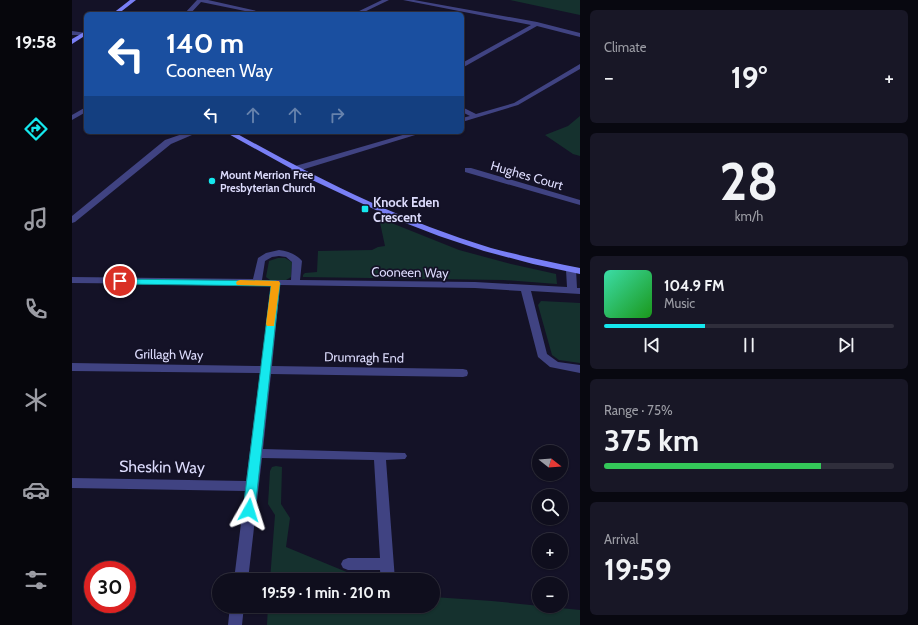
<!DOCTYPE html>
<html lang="en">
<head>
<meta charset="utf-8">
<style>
  body { margin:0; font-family:Cabin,sans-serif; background:#181726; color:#f1f3f6; height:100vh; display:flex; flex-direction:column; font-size:15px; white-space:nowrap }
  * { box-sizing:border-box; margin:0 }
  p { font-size:13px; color:#9b9ca4 }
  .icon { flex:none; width:22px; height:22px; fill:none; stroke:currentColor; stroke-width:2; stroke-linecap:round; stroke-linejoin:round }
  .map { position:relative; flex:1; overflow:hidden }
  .panel { display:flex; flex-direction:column; gap:10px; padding:10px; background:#080810; width:338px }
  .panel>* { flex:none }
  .guide { position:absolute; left:12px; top:12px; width:380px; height:122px; border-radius:6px; box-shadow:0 1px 3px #0004,0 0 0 1px #2f2e3b; background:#1a4fa0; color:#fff; overflow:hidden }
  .needle { width:26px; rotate:107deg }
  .buttons { position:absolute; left:460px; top:445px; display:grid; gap:8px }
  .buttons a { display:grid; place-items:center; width:36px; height:36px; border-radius:50%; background:#0f0e1d; box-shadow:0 1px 3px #0004,0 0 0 1px #2f2e3b; font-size:20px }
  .speed { position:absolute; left:12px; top:561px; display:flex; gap:8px; font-size:20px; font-weight:700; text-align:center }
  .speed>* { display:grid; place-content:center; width:52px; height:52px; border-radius:50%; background:#0f0e1d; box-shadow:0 1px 3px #0004,0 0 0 1px #2f2e3b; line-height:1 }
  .speed .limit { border:6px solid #d22; background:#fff; color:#111 }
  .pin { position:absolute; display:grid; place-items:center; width:34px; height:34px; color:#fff; margin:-17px; border:2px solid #fff; border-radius:50%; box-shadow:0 1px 4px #0007 }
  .me { position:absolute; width:44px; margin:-22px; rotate:6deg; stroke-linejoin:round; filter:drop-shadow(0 0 3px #0008) }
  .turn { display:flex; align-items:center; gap:14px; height:84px; padding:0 16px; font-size:18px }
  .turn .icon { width:52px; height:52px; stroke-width:2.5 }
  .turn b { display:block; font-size:28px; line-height:34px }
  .lanes { display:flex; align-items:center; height:38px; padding:0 16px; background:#0003; justify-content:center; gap:20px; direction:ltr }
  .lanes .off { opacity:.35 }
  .big { font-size:30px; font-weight:800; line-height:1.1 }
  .panel .card { flex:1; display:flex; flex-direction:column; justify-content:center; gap:6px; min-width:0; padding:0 14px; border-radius:6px; background:#181726 }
  .panel .dial { align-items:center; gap:0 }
  .dial b { font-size:52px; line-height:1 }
  .song { display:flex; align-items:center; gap:12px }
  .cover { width:48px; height:48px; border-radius:6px; background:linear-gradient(135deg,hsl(160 70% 55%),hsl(120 70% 35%)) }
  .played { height:4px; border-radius:2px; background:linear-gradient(90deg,#15e8ee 35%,#2f2e3b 35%) }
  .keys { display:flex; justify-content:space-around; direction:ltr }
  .heat { display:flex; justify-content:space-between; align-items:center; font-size:22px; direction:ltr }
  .charge { height:6px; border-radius:3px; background:linear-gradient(90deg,#34c759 75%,#2f2e3b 0) }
  .trip { position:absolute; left:140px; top:573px; width:228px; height:40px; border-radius:20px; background:#0f0e1d; box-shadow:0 1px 3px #0004,0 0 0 1px #2f2e3b; font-weight:800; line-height:40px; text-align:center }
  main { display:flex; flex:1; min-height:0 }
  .tabs { display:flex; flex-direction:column; width:72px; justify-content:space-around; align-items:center; background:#06060c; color:#9b9ca4 }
  .tabs .icon { width:28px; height:28px }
  .tabs .on { color:#15e8ee }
  .tabs b { font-size:18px; color:#f1f3f6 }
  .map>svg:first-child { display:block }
  .green { fill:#15312e }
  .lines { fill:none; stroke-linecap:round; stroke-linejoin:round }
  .street { fill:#404382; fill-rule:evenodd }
  .secondary { fill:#797ff5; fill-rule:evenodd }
  .route { fill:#15e8ee; stroke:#0e979b }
  .slow { fill:#f59e0b }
  .poi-dot { fill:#15e8ee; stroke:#141227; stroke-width:1.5 }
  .labels { text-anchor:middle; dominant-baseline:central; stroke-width:3.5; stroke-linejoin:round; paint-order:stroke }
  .far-poi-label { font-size:11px; font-weight:bold; fill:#dcdbfc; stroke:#141227; text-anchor:start }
  .street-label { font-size:13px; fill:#dcdbfc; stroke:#141227 }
  .poi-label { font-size:13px; font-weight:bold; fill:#dcdbfc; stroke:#141227; text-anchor:start }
  .near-street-label { font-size:16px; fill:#dcdbfc; stroke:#141227 }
</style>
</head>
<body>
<main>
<nav class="tabs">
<b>19:58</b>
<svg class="icon on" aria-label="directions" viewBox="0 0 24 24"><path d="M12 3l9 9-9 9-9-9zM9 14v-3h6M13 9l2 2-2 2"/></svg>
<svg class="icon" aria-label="music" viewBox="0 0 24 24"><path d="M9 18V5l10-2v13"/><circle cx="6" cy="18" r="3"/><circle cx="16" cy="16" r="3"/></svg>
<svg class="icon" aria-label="phone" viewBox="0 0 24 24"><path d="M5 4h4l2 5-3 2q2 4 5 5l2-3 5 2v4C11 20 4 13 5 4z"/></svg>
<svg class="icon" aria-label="climate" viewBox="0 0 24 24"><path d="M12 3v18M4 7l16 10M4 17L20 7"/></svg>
<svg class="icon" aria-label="car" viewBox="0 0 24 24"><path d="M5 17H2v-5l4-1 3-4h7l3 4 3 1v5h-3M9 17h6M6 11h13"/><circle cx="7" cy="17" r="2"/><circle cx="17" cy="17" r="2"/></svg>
<svg class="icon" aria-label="filters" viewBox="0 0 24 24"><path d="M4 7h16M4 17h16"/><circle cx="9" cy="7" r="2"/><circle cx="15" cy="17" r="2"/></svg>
</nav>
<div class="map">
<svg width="508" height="625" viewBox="0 0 508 625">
  <rect width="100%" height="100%" fill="#141227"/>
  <!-- green -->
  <path class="green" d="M438,0H508V15Z
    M508,116V156L501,154L473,135L496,126Z
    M307,218L387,250L439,264L484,274L485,284L431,280L231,277V275L233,273L245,272L246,251L300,250L306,247L313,246Z
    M206,258H213L220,262L219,277L214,280H198L194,277L197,261Z
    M469,301L508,303V363L487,360L480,355L466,305Z
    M204,466L210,467L209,504L218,518L214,547L277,573L297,574L304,577L308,580H198L203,515L196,504L198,471L200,467Z
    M361,597L420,601L508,610V625H195L196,606H361Z"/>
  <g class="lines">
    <!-- street -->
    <path class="street" d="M125,0H136L198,14H188L129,2L118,14H112Z
      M310,0H317L288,14H281Z
      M331,0H342L465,22L508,33V37L465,26L390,68V63L459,25Z
      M0,31L14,33V35H0Z
      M508,64V69L446,105L390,122V118L398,116L390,112V107L404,114L442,103Z
      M14,107V112L0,120V115Z
      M116,132H127L99,144L3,222L0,223V216L93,140Z
      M341,132H353L226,171H220L219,169L220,167Z
      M393,168H399L508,200V205L393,172Z
      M207,250C216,251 224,254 230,261L228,280L403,282L495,287L494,270L499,267L504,270L505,288H508V294L459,291L475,354L486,362L508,365V373L478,367L466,357L449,291L403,288L208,285L200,366L391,369L395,370L396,373L395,376L391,377L199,374L191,449L333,453L335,456L333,459L314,460L323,580H309L308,570H276L271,568L269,564L271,560L276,558H308L302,460L190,458L176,580H162L173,491L0,488V478L174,481L188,373L0,371V363L189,366L199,285L0,283V277L181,279L186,258L194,253ZM207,256L214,257L220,262L219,280H190L193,261L200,257Z
      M158,606H172L170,625H156Z"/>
    <!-- secondary -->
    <path class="secondary" d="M58,0H64L46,14H40Z
      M14,31V35L0,44V39Z
      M153,132H162C244,178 329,221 419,248C449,256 478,262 508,268V274L461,264L412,251L367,236L323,219L238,179Z"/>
  </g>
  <!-- route -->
  <path class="route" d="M45,279L204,281L208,283L183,510L181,513L177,514L173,513L171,510L199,286L48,284L45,283L44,281Z"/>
  <!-- slow -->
  <path class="slow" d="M168,280L207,281L208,283L202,326H195L194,324L199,286L165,285L164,283L165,281Z"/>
  <!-- markers -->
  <g class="poi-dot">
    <circle cx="140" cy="181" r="4"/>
    <rect x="289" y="205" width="8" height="8" rx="2"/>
  </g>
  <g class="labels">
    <!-- far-poi labels -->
    <g class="far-poi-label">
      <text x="148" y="175">Mount Merrion Free<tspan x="148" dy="13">Presbyterian Church</tspan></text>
    </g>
    <!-- street labels -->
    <g class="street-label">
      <text transform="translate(455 175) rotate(16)">Hughes Court</text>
      <text transform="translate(338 272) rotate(1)">Cooneen Way</text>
      <text transform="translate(97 354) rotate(1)">Grillagh Way</text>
      <text transform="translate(292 357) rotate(1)">Drumragh End</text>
    </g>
    <!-- poi labels -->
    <g class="poi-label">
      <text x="301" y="202">Knock Eden<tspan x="301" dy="15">Crescent</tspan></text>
    </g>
    <!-- near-street labels -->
    <g class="near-street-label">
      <text transform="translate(90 467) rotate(1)">Sheskin Way</text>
    </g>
  </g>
</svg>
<div class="buttons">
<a><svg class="needle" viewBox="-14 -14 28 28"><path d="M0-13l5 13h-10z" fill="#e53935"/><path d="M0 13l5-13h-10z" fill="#9b9ca4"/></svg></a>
<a><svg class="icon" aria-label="search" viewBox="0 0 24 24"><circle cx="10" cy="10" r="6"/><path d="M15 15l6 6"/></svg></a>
<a>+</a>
<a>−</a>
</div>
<div class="speed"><div class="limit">30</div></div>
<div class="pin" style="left:48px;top:281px;background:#d93025"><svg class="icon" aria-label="arrive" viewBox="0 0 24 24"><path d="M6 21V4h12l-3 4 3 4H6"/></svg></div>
<svg class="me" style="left:177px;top:510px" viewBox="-20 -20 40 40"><path d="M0-17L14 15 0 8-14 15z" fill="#15e8ee" stroke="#fff" stroke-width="4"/></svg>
<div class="trip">19:59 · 1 min · 210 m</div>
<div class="guide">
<div class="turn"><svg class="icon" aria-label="left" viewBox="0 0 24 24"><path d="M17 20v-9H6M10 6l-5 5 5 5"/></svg><div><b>140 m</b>Cooneen Way</div></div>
<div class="lanes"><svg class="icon" aria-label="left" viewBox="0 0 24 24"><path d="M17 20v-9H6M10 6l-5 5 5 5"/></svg><svg class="icon off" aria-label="ahead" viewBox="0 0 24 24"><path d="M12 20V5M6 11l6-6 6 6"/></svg><svg class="icon off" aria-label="ahead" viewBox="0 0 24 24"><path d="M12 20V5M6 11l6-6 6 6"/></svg><svg class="icon off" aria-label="right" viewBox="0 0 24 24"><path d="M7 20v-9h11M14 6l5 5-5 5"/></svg></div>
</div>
</div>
<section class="panel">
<div class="card"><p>Climate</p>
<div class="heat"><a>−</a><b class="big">19°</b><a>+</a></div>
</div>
<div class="card dial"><b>28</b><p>km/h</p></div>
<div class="card">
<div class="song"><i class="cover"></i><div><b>104.9 FM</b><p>Music</p></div></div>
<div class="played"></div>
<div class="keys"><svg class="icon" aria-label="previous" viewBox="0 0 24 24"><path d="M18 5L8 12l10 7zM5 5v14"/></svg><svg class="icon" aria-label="pause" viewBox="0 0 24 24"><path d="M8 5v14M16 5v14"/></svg><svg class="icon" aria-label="next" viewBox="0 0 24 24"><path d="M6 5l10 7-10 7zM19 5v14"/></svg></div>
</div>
<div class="card"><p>Range · 75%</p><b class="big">375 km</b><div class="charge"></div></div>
<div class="card"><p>Arrival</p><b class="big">19:59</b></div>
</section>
</main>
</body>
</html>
